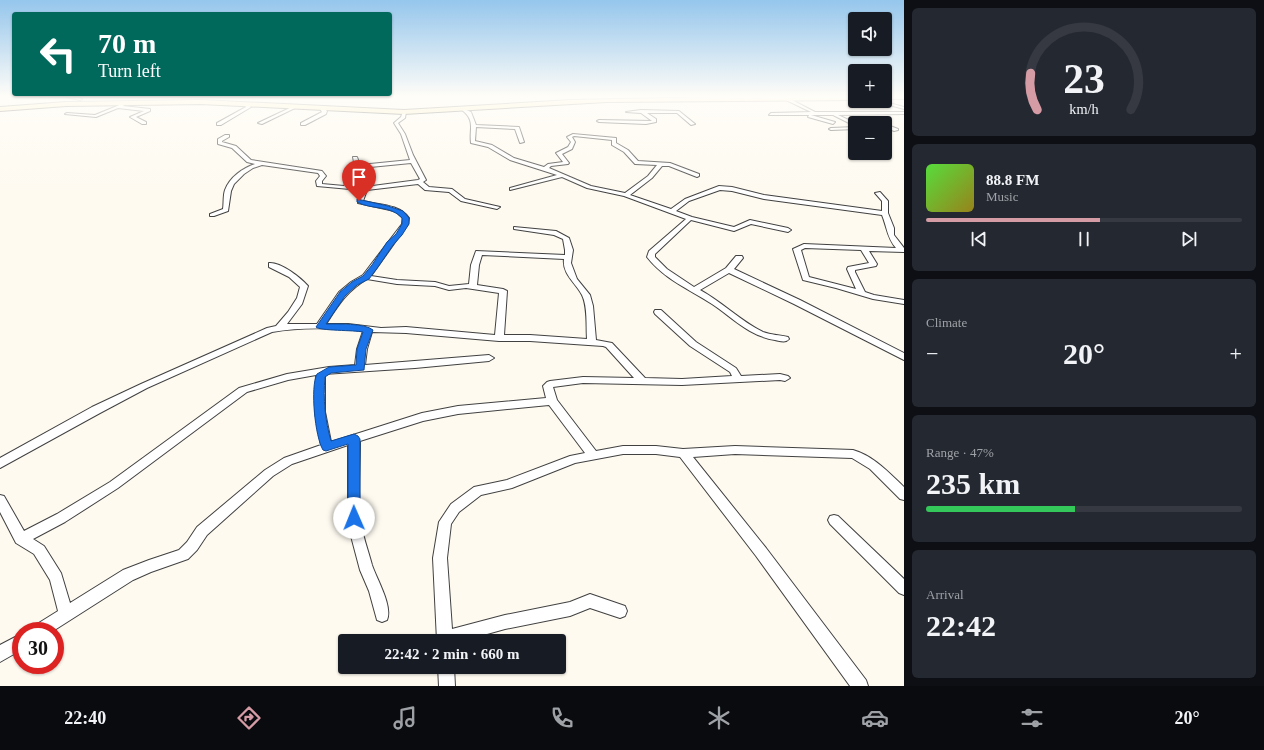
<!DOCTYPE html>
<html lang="en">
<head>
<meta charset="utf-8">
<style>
  body { margin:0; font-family:Georgia,serif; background:#242831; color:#f1f3f6; height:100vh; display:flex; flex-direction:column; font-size:15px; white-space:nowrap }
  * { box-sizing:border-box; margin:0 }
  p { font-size:13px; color:#9ea1a6 }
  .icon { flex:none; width:22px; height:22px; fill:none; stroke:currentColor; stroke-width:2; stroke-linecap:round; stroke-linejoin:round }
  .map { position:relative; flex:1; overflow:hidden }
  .sheet { display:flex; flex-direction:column; gap:8px; padding:8px; background:#0d0f14; width:360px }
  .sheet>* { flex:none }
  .top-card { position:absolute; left:12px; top:12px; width:380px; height:84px; border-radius:4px; box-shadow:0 1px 3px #0004; background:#00695c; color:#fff; overflow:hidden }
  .controls { position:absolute; left:848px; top:12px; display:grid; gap:8px }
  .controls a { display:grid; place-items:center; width:44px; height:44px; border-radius:4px; background:#171b24; box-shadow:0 1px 3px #0004; font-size:20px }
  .speed { position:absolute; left:12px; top:622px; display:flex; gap:8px; font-size:20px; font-weight:700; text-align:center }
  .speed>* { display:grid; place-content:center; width:52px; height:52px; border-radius:50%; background:#171b24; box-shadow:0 1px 3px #0004; line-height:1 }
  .speed .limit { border:6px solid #d22; background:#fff; color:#111 }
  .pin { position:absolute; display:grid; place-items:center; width:34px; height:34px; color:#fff; margin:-41px -17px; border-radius:50% 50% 50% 0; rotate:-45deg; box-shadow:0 0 4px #0007 }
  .pin .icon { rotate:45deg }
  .me { position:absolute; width:44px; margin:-22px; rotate:359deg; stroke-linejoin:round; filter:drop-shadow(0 0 3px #0008) }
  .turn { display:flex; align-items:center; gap:14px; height:84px; padding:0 20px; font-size:18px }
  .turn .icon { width:52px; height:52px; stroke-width:2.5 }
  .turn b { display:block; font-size:28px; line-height:34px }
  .big { font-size:30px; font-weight:700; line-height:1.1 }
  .sheet .tile { flex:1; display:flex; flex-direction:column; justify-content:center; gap:6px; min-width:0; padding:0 14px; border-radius:6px; background:#242831 }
  .sheet .dial { align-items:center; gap:0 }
  .dial svg { height:104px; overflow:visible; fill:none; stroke:#363941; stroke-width:7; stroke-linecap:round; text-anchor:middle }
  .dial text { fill:#f1f3f6; stroke:none }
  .song { display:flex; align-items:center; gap:12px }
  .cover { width:48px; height:48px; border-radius:6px; background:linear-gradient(135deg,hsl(110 70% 55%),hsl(50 70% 35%)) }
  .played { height:4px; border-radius:2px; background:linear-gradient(90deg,#d59ca5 55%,#363941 55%) }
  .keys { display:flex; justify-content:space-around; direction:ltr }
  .heat { display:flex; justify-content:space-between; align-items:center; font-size:22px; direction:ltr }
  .charge { height:6px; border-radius:3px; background:linear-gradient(90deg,#34c759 47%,#363941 0) }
  .trip { position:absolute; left:338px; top:634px; width:228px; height:40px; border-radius:4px; background:#171b24; box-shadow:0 1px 3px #0004; font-weight:700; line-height:40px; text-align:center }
  .dock { display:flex; height:64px; justify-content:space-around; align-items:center; background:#090b0e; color:#9ea1a6 }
  .dock .icon { width:28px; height:28px }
  .dock .active { color:#d59ca5 }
  .dock b { font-size:18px; color:#f1f3f6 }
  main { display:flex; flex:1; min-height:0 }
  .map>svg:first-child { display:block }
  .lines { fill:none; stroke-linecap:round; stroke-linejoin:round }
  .street-casing { stroke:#414141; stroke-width:2 }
  .secondary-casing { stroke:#303030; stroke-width:2 }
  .street { fill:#fff; fill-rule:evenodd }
  .secondary { fill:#f8eab0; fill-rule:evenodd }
  .route { fill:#1a73e8; stroke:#114b97 }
</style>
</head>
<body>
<main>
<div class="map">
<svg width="904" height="686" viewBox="0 0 904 686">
  <rect width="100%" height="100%" fill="#fefaf0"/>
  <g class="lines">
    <!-- street casing -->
    <g class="street-casing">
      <path id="street" d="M66,97H73L82,99L80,100Z
        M784,97H786L815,112H904V114L838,115L855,123V126L833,115H811L835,122L833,124L808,117L809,115H769L771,113L811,112L784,99Z
        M875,101H882L904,107V109Z
        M244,103H246L251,107L221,125H217V123L246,107Z
        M122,104L124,105L123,106L150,109V111L136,117L146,122V124H142L130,117L144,111L118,108L96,117L65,114L67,113L95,115Z
        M294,106L297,107L262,124L258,123Z
        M323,107L326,108L325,109L327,111L326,114L305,125H301V123L322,112L320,109Z
        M464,109L471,112L476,125L519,127L524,142L520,143L515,129L476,127L475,141L492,145L514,158L544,167L548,164L563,162L556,153L568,147L571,142L567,137L573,134L616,138V143L628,150L638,161L670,163L699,174V176L697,177L669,166H662L652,178L630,195L671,209L685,199L719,186L732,187L764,195L882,211V201L875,193L880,192L888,201V213L894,228V235L904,248V252L869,251L877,264L876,266L855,270V272L865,292L874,295L904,300V304L873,299L836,288L803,280L793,249L804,244L896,248C887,238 887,227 882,215L764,199L732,191L720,190L689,201L676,211L692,217L734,227L750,220L788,228L791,230L788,232L751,224L734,231L691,220L655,254V257L667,269L694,287L726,268L736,256H742L743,258L734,269L800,300L904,353V360L794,304L729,273L700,290C722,302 742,322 763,332C771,335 780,335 788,337L789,339C786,343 780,341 775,340C749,336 733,318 712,304C689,289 664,279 647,257L649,251L686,219L624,196L587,188L562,177L510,190V188L557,175L510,160L488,147L471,143C469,129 476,121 462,110ZM574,136L612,140V145L624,152L635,164L657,165L648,176L625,193L591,186L549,168L551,166L568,164L569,163L562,154L572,149L575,142L572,137ZM805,248L861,250L869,263L848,267L847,269L856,289L809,277L801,250Z
        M641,110L679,111L695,124L691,125L677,113H647L656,119V122L646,124L599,122L597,121L599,120L652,121L641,113L626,112Z
        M403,111L406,112L405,118L398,123L405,134L413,155L426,180L423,182L429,187L452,189L465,199L500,207L497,209L461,201L449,192L425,190L418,184L367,190L363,201C379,205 399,204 409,218L408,224L371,276L397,280L435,282L449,286L469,284L471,265L476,251L565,255V250L563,239L554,235L514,229V227L556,231L569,238L573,250L571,263L577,279L590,295L593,306L596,340L612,343L645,378L682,379L732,376L730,372L690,346L655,314L654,312L655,310H661L696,342L736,368L741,376L780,374L788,376L790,378L785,381L780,380L682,385L583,383L553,387L557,400L596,451L623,446H656L683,449L735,446L853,450C874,456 888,472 904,487V500L900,499L870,469L852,458L735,454L693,457L766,548L866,680L868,686H850L756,556L680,457L656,454H623L575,463L512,488L481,495L459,512L451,524L447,558L452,629L505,615L570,602L590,594L625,606L627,611L625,616L620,618L590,608L570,616L505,629L462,641H437L433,558L439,522L451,504L474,487L507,480L570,456L585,453L549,405L458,414L423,421L360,441C360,466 358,492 360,518C362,534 368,550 372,565C377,580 393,606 387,620L382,622L377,620L369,591L360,570L351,536L348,518V445L292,464L273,476L207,535L197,550L188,559L151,572L133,580L53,631H32L34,626L58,611L50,580L34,554L16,543L0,512V495L4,496L24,531L57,514L110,482L239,388L287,374L329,367L355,365L357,349L363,331C335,328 300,327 272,332L147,388L100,413L0,468V458L92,407L141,384L267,328L276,326L288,312L297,298L300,287L289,277L269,267V263C281,262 301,278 308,286L302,304L287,324H317L339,292L351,282L363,275L402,224L403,218L396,212L390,210L358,203V196L361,190L317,186L316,181L320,176L318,173L262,165L253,168L244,174L234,184L231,191L228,211L214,216H210V214L223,209C224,203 223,196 225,190C230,177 243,168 255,164L247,162L232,148L218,144V139L225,135H229V137L222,141V142L236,146L251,160L322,171L326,176L322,181V184L344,186L355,167L353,157H357L360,165L410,160L401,134L394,123L401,117ZM411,163L420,179L418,180L365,187L350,186L360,168ZM482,255L564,259C562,274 576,283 582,295C588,307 586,326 587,339L530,335H504L507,291L503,289L477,285L479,265ZM367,279L397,284L435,286L449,290L466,288L499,293L495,335L406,327L381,328L348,324H326C339,304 346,292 367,279ZM372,332L406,333L499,341H530L603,346L606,347L634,378L583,377L550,381L547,382L543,386L546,398L458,406L422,413L331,442L325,412V376L324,374L415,368L489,361L494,358L489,355L365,365L367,349ZM316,375L315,412L321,445L284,458L265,470L197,527L187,542L179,550L149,560L123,570L70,603L61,573L44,546L33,539L65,522L118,488L247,392L288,380Z
        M885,124L898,129V130L894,131L885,127Z
        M855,127V129L831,130L829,129L831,128Z
        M834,515L838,516L904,579V595L899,593L830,524L828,520L830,516Z
        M21,634V650L0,662V645Z
        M438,667H454L455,686H439Z"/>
    </g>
    <!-- secondary casing -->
    <g class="secondary-casing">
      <path id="secondary" d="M713,97H855V100L606,102L404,114L201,104L66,106L0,111V107L66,102L201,100L404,110L571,100Z
        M885,97H904V99H885Z"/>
    </g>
    <!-- street -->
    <use href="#street" class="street"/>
    <!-- secondary -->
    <use href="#secondary" class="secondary"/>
  </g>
  <!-- sky -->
  <linearGradient id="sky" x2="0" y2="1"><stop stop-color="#95c6ec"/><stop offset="0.5" stop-color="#fffdf8"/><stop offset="1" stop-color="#fffdf8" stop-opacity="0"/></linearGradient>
  <rect width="904" height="193" fill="url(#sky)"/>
  <!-- route -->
  <path class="route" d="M357,199L388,206L403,211L409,218V224L402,235L393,245L378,267L369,279L357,285L345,296L326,324C337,324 365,323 373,330L366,349L364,370L331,373L325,377C323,399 325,420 331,441L354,434L358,436L360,439V518L359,522L354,524L349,522L348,518V444L326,451L323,450C315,437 310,387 317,374L329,367L356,365L357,349L363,332C354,330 320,331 316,327L340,292L352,282L363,276L372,265L387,242L396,234L402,224V218C391,205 371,210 357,202Z"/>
</svg>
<div class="controls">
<a><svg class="icon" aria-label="sound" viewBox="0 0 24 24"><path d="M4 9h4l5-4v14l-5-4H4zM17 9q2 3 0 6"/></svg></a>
<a>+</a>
<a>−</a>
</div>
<div class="speed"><div class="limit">30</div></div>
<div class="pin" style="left:359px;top:201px;background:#d93025"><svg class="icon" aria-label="arrive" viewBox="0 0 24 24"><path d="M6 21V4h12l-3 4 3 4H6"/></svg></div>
<svg class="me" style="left:354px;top:518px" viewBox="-20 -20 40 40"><circle r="19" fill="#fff"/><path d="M0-13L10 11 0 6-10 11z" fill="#1a73e8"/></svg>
<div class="trip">22:42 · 2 min · 660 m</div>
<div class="top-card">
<div class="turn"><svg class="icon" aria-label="left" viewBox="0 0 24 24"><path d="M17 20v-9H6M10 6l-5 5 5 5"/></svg><div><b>70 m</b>Turn left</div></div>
</div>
</div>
<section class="sheet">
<div class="tile dial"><svg viewBox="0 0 100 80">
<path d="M14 69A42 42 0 1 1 86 69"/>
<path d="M14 69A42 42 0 0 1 9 41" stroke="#d59ca5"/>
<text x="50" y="56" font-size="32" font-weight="700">23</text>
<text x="50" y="72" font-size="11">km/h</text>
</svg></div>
<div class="tile">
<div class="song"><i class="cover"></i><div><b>88.8 FM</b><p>Music</p></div></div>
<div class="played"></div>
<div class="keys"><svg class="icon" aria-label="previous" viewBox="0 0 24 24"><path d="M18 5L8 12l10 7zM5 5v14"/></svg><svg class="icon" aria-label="pause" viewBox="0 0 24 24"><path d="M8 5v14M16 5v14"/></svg><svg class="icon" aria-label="next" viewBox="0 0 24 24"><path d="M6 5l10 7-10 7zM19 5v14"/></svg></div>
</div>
<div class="tile"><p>Climate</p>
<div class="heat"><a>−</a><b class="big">20°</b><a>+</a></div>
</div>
<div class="tile"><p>Range · 47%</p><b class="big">235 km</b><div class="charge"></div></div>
<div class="tile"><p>Arrival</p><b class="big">22:42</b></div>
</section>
</main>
<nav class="dock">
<b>22:40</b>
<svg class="icon active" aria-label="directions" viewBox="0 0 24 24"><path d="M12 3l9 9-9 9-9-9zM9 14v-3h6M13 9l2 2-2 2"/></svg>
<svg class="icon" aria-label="music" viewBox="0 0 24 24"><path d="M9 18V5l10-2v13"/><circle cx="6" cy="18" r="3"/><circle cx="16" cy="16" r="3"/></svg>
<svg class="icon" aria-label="phone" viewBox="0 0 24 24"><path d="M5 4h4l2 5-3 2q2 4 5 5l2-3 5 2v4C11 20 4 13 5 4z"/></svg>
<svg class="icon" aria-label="climate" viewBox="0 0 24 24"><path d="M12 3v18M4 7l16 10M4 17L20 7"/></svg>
<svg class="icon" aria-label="car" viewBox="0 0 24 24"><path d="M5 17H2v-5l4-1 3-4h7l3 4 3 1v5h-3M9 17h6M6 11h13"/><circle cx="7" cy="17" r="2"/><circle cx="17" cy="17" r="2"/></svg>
<svg class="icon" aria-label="filters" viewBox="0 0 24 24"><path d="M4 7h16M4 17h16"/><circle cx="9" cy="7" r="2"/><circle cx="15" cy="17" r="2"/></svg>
<b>20°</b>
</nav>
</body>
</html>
